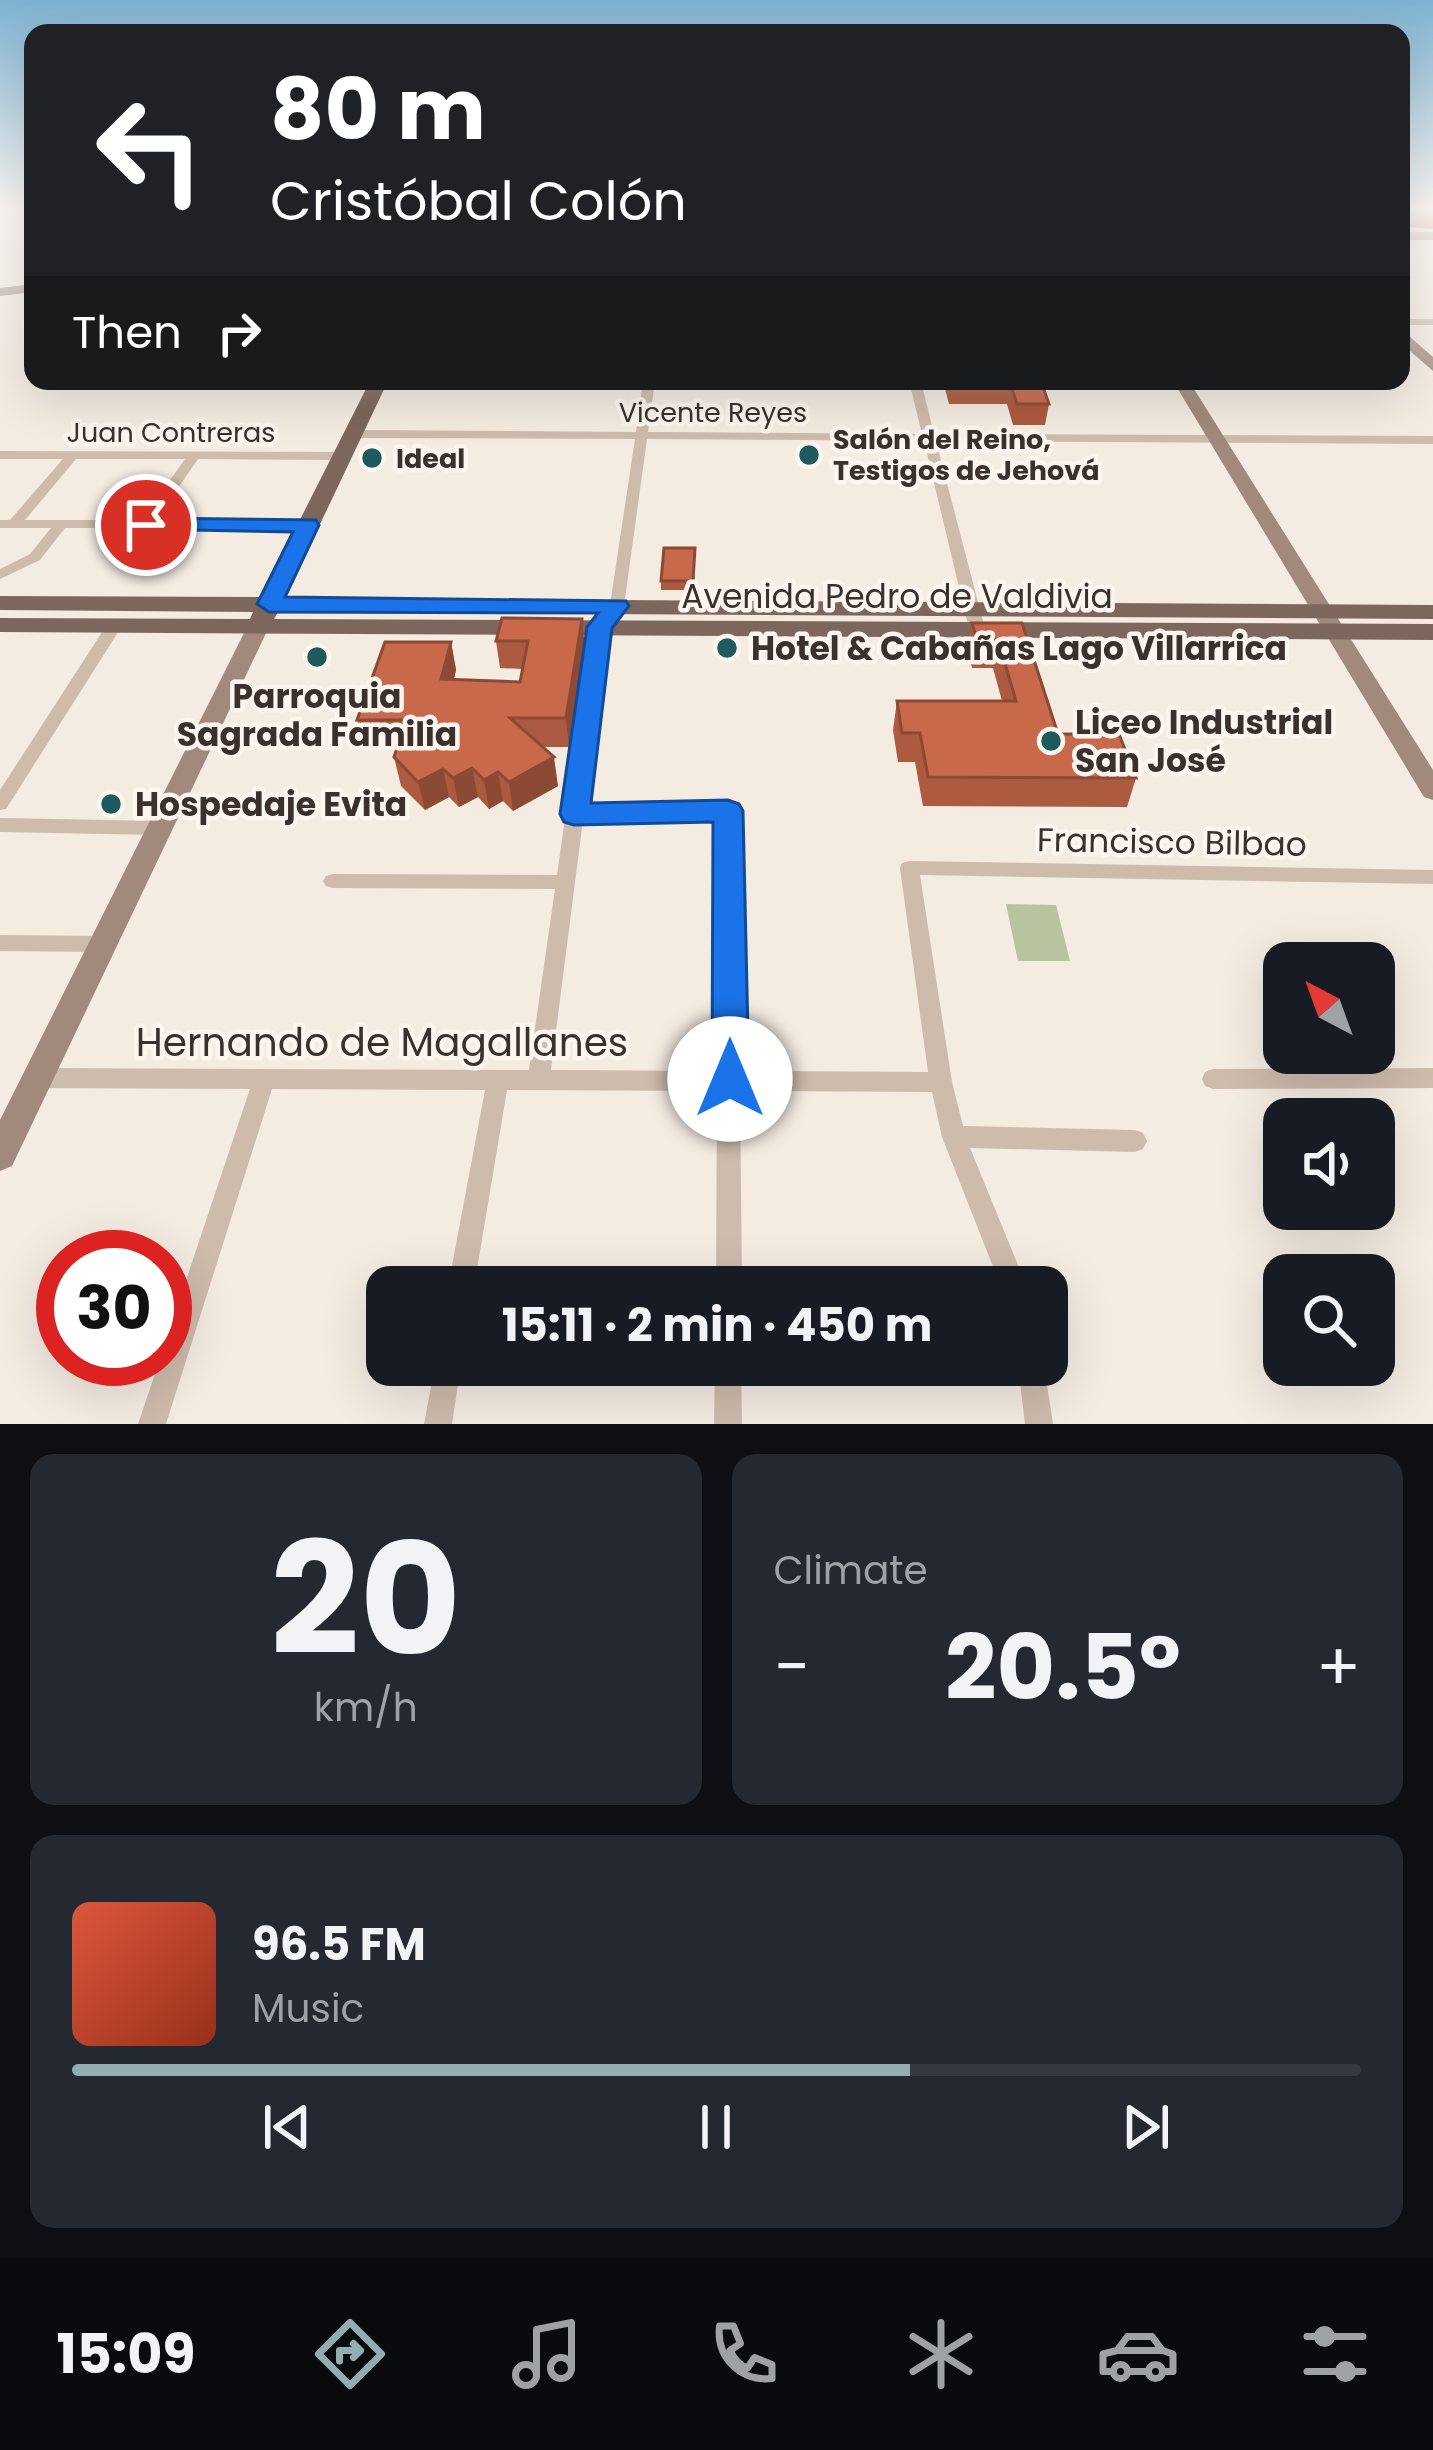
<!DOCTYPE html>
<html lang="en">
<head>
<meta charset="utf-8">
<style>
  body { margin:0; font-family:Poppins,sans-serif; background:#242831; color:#f1f3f6; height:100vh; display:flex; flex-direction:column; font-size:45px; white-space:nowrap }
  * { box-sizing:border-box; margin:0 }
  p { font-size:39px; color:#9ea1a6 }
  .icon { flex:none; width:66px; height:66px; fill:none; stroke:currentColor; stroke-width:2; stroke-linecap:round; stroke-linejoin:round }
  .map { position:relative; height:1424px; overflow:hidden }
  .panel { display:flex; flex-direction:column; gap:30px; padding:30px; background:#0d0f14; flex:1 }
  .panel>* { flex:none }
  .top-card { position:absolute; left:24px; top:24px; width:1386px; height:366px; border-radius:24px; box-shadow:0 12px 48px #0002; background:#202124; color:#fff; overflow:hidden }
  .needle { width:78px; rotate:319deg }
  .fabs { position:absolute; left:1263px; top:942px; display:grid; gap:24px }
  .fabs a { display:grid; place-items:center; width:132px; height:132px; border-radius:24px; background:#171b24; box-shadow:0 12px 48px #0002; font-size:60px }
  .speed { position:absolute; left:36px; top:1230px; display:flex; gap:24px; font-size:60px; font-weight:700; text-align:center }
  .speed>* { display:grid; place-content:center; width:156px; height:156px; border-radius:50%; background:#171b24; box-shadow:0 12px 48px #0002; line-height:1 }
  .speed .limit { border:18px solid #d22; background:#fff; color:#111 }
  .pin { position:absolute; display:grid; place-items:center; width:102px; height:102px; color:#fff; margin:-51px; border:6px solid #fff; border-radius:50%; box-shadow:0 3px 12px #0007 }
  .me { position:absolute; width:132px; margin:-66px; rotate:0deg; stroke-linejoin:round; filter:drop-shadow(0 0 9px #0008) }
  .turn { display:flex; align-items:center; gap:42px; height:252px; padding:0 48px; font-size:54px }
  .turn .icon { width:156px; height:156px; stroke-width:2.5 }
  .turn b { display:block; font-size:84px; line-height:102px }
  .then { display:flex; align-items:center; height:114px; padding:0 48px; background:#0003; gap:24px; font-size:45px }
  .big { font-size:90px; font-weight:700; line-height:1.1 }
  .panel .tile { flex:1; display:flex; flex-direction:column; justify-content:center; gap:18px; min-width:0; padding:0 42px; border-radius:24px; background:#242831 }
  .panel .dial { align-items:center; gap:0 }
  .dial b { font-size:156px; line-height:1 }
  .song { display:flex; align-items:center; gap:36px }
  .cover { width:144px; height:144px; border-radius:18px; background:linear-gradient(135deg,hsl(10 70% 55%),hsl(10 70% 35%)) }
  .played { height:12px; border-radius:6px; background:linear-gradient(90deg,#92aeb2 65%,#363941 65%) }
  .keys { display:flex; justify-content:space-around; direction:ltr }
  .heat { display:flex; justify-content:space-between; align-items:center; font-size:66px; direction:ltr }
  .panel .tiles { flex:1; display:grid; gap:30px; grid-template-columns:1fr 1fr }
  .tile:last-child { grid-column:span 2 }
  .trip { position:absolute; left:366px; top:1266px; width:702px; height:120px; border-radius:24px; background:#171b24; box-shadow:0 12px 48px #0002; font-weight:700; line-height:120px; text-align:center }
  .dock { display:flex; height:192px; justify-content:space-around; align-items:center; background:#090b0e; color:#9ea1a6 }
  .dock .icon { width:84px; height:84px }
  .dock .selected { color:#92aeb2 }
  .dock b { font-size:54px; color:#f1f3f6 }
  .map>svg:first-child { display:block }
  .green { fill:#b8c4a0 }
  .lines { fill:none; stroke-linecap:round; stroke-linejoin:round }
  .street { fill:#cdbbac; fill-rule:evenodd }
  .secondary { fill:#a18a7d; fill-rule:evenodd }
  .primary { fill:#7d675c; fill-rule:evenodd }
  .wall { fill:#ac5a40 }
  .shaded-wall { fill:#8c4a34 }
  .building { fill:#c8694b; stroke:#8c4a34; stroke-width:3 }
  .route { fill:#1a73e8; stroke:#114b97; stroke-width:3 }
  .poi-dot { fill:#1f5a5e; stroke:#fbf5ee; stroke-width:4.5 }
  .labels { text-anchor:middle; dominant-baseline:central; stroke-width:9; stroke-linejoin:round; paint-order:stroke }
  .far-street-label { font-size:27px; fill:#3b302b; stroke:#fbf5ee }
  .far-poi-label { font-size:27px; font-weight:bold; fill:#3b302b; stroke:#fbf5ee; text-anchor:start }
  .street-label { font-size:33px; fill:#3b302b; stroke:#fbf5ee }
  .poi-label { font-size:33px; font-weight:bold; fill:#3b302b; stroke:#fbf5ee; text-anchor:start }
  .near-street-label { font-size:39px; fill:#3b302b; stroke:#fbf5ee }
</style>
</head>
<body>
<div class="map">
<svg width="1433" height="1424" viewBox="0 0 1433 1424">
  <rect width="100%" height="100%" fill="#f4ebe1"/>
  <!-- green -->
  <path class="green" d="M1006,904L1056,905L1070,961H1018Z"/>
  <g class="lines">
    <!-- street -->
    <path class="street" d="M1401,319H1433V325H1401Z
      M643,381H655L648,432L922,434L909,381H921L934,434L1433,436V444L936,441L985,629L977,634L969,629L924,441L647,439L624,606L608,628L585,807L734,806L737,811L740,1071L928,1072L900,868L902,863L909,861L1433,870V884L920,875L952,1082L963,1126L1135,1130L1143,1133L1147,1141L1143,1149L1135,1152L970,1148L1027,1287H1001L942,1137L932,1092L740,1091L742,1287H716L717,1091L507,1090L474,1287H448L485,1090L272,1089L166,1424H138L160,1359H165V1343L250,1089L38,1088L30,1085L27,1078L30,1071L38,1068L529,1070L555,889L333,888L326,886L323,881L326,876L333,874L557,875L592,627L610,605L635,439L353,438L347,434L353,430L636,432ZM719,818L717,1071L551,1070L583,820Z
      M0,451L342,452L348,456L342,460L198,459L156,520L308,521L313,522V528H65L40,560L0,579V569L30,554L51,528H0V520H10L63,459H0ZM76,459H185L142,520H25Z
      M114,621L122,626L6,809L0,810V790L106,626Z
      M0,818L159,821L165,823L168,828L165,833L159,835L0,832Z
      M0,935L102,936L109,938L112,944L109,950L102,952L0,951Z
      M1433,1068V1088L1213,1089L1205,1086L1202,1079L1205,1072L1213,1069Z
      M435,1365H461L452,1424H424Z
      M715,1365H741L742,1424H714Z
      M1018,1365H1044L1053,1424H1025Z"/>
    <!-- secondary -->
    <path class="secondary" d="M1401,232H1433V240H1401Z
      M33,284V292L0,296V288Z
      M1401,329L1433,357V371L1401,343Z
      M1173,381H1189L1433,770V800L1424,797Z
      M258,620L269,627L12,1166L0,1171V1120L247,627Z"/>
    <!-- primary -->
    <path class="primary" d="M370,381H388L285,598L1433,605V619L278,612L274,619L1433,624V640L0,632V618L250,619L253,612L0,610V596L261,597Z"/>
  </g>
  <!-- wall -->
  <path class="wall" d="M1401,211H1433V229L1406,227L1401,223Z
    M943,381H1041L1049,404L1045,425H1013L1007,404H949Z
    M695,548L694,590H661V581Z
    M502,618L585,647L569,747H542L558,786L513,811L503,801L489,809L478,797L459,807L449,797L425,810L401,786L394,757L397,749H364L357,720L451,642L456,670L454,680L520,682L523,669L500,668L496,641Z
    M972,623H1022L1058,734L1136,778L1127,807L923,806L915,762H898L893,730L897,701H1002L993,668H972L968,651Z"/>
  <!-- shaded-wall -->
  <path class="shaded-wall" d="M582,619L585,647L569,747L566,718Z
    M451,642L456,670L446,708L441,679Z
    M554,757L558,786L513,811L509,782Z
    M472,768L478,797L459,807L453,778Z
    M443,769L449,797L425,810L418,782Z
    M498,772L503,801L489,809L484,780Z"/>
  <!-- building -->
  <path class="building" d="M951,381H1041L1049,404H1017L1010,383H952Z
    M664,548H695L693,581H661Z
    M502,618L582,619L566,718H510L554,757L509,782L498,772L484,780L472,768L453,778L443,769L418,782L394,757L406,720H357L385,642H451L441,679L520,682L528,641H496Z
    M972,623H1022L1058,734H1119L1136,778L928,777L920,733H902L897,701H1016L998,640H977Z"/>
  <!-- sky -->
  <linearGradient id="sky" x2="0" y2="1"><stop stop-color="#7eb2d2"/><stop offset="0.51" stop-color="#faf6f2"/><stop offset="1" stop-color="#faf6f2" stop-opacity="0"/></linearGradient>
  <rect width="1433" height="410" fill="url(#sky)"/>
  <!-- route -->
  <path class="route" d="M146,518L316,520L319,525L285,597L626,601L629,606L612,628L591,803L728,800L739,804L743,811L749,1079L744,1091L730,1096L717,1091L712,1079L713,822L574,825L564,822L560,814L587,627L598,613L269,612L257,604L293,532L138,529L135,525Z"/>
  <!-- markers -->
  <g class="poi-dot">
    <circle cx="809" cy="455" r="12"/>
    <circle cx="372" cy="458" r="12"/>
    <circle cx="727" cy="648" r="12"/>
    <circle cx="317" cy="657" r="12"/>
    <circle cx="1051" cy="741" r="12"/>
    <circle cx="111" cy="804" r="12"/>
  </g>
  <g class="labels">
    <!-- far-street labels -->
    <g class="far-street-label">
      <text x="713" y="412">Vicente Reyes</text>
      <text x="171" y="432">Juan Contreras</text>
    </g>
    <!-- far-poi labels -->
    <g class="far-poi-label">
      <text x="833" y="439">Salón del Reino,<tspan x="833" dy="31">Testigos de Jehová</tspan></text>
      <text x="396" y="458">Ideal</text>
    </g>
    <!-- street labels -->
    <g class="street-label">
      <text x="897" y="596">Avenida Pedro de Valdivia</text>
      <text transform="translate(1172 842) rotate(1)">Francisco Bilbao</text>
    </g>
    <!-- poi labels -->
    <g class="poi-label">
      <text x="751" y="648">Hotel &amp; Cabañas Lago Villarrica</text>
      <text x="317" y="696" text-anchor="middle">Parroquia<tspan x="317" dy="38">Sagrada Familia</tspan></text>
      <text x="1075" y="722">Liceo Industrial<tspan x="1075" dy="38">San José</tspan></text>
      <text x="135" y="804">Hospedaje Evita</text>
    </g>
    <!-- near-street labels -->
    <g class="near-street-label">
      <text x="382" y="1042">Hernando de Magallanes</text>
    </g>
  </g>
</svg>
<div class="fabs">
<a><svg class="needle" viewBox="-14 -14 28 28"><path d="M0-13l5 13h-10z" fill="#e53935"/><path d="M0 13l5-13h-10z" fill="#9ea1a6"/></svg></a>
<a><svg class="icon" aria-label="sound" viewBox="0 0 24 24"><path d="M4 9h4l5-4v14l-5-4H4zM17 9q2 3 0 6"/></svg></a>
<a><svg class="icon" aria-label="search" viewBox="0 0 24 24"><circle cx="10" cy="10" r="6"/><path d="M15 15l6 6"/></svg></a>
</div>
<div class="speed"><div class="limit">30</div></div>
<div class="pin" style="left:146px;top:525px;background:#d93025"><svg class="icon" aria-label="arrive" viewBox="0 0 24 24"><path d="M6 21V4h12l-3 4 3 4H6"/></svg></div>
<svg class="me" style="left:730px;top:1079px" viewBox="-20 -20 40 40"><circle r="19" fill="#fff"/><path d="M0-13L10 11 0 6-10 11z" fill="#1a73e8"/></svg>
<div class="trip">15:11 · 2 min · 450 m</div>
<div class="top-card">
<div class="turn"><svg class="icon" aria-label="left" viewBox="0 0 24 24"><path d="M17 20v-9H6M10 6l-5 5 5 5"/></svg><div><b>80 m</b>Cristóbal Colón</div></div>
<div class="then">Then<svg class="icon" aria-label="right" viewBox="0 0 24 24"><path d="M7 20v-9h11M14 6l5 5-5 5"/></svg></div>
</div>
</div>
<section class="panel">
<div class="tiles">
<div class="tile dial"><b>20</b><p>km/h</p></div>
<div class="tile"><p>Climate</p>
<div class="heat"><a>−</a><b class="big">20.5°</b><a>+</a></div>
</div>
<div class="tile">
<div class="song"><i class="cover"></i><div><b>96.5 FM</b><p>Music</p></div></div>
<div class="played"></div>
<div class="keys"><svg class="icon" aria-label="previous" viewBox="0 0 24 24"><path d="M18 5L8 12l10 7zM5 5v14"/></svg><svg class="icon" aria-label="pause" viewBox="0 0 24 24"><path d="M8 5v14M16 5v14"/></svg><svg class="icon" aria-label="next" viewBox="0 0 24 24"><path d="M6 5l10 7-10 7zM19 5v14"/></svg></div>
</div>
</div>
</section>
<nav class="dock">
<b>15:09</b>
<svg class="icon selected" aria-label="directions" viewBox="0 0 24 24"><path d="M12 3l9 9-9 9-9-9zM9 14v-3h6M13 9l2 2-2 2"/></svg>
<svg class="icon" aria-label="music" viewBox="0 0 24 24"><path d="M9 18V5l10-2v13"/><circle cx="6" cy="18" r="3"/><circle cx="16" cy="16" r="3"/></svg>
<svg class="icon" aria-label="phone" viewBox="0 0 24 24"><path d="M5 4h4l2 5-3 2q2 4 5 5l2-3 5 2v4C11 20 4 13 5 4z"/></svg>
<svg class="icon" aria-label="climate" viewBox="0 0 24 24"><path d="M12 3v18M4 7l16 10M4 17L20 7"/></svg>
<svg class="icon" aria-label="car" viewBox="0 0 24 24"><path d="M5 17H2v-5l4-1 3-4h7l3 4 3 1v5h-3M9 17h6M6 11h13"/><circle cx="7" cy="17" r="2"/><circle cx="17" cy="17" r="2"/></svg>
<svg class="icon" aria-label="filters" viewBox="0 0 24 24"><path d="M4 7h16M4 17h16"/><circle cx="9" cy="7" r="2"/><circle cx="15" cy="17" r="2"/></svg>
</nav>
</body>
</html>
